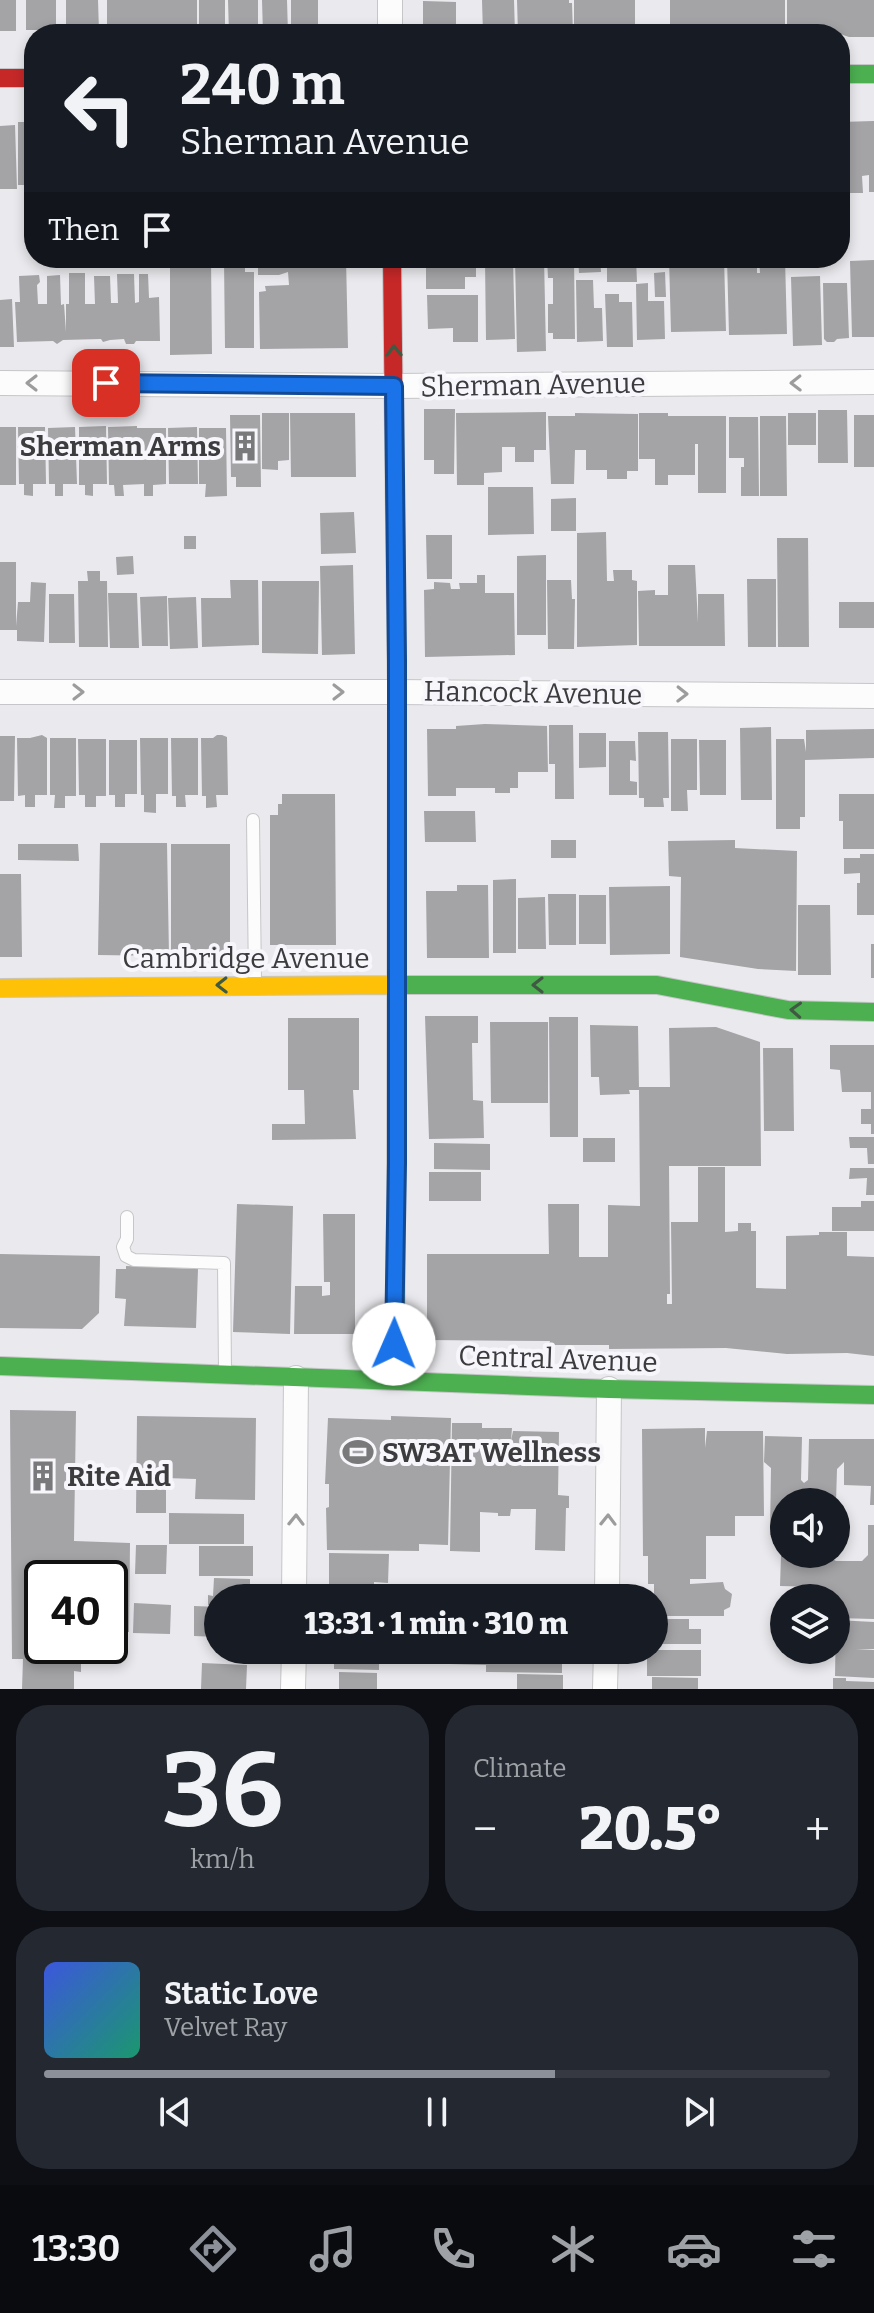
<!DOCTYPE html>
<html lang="en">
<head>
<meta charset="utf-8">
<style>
  body { margin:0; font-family:Bitter,serif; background:#242831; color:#f1f3f6; height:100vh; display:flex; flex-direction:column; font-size:30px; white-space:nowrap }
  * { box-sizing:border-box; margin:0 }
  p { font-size:26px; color:#9ea1a6 }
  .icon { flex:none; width:44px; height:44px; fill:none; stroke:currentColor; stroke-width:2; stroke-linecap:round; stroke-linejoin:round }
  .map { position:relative; height:1689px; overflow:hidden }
  .sheet { display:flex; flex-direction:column; gap:16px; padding:16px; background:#0d0f14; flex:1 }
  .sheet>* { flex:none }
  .top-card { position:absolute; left:24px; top:24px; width:826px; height:244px; border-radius:32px; box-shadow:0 4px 12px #0003; background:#171b24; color:#f1f3f6; overflow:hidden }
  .buttons { position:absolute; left:770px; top:1488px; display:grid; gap:16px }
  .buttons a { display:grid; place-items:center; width:80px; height:80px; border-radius:50%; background:#171b24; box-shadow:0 4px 12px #0003; font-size:40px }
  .speed { position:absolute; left:24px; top:1560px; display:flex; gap:16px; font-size:40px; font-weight:700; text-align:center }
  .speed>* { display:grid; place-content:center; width:104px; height:104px; border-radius:50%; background:#171b24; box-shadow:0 4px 12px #0003; line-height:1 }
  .speed .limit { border:4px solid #111; border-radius:12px; background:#fff; color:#111 }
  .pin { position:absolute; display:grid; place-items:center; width:68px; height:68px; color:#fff; margin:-34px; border-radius:16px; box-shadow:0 4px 12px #0006 }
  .me { position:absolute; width:88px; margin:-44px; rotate:1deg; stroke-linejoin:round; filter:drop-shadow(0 0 6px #0008) }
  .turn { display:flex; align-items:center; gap:28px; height:168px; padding:0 24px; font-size:36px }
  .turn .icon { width:104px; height:104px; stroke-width:2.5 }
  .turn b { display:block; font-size:56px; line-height:68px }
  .then { display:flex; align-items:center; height:76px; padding:0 24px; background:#0003; gap:16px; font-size:30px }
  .big { font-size:60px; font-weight:800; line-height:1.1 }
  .sheet .widget { flex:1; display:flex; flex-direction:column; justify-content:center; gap:12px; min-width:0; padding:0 28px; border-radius:32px; background:#242831 }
  .sheet .dial { align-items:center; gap:0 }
  .dial b { font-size:104px; line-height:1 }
  .song { display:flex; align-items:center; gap:24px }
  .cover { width:96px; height:96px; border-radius:12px; background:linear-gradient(135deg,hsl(230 70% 55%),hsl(160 70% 35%)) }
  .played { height:8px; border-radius:4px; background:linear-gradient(90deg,#8c9099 65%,#363941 65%) }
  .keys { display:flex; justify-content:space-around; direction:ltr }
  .heat { display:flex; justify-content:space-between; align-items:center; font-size:44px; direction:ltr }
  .sheet .tiles { flex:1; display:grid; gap:16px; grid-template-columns:1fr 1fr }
  .widget:last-child { grid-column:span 2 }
  .trip { position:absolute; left:204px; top:1584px; width:464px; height:80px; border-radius:40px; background:#171b24; box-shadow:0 4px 12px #0003; font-weight:800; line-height:80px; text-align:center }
  .tab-bar { display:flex; height:128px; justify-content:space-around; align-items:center; background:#090b0e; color:#9ea1a6 }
  .tab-bar .icon { width:56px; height:56px }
  .tab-bar .on { color:#8c9099 }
  .tab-bar b { font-size:36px; color:#f1f3f6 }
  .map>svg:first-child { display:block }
  .building { fill:#a4a3a6 }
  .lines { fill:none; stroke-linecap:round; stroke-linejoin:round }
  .lane-casing { stroke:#c6c6c9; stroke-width:14 }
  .street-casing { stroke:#c6c6c9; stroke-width:26 }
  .fast-casing { stroke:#c6c6c9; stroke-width:20 }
  .slow-casing { stroke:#c6c6c9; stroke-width:20 }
  .jam-casing { stroke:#c6c6c9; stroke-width:20 }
  .lane { stroke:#fcfcfc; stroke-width:12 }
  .street { stroke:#fcfcfc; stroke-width:24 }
  .fast { stroke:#4caf50; stroke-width:18 }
  .slow { stroke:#ffc107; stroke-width:18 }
  .jam { stroke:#c62828; stroke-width:18 }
  .oneway { stroke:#405942 }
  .oneway2 { stroke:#9c9c9d }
  .route-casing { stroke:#114b97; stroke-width:20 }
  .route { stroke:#1a73e8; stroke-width:14 }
  .labels { text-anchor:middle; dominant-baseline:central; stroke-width:8; stroke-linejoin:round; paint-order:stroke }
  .street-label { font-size:28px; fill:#3c3c3e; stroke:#f7f6fb }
  .poi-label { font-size:28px; font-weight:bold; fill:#3c3c3e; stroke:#f7f6fb; text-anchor:start }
</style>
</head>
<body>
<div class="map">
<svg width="874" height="1689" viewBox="0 0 874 1689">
  <rect width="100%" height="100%" fill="#eae9ed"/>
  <!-- building -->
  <path class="building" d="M0,0H16V31H0Z
    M26,0H56V30H26Z
    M66,0H98L99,32H66Z
    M107,0H197V34H107Z
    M199,0H225V32L199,31Z
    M228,0H258V34H229Z
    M262,0H287L288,34H263Z
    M291,0H318V24H309V30H291Z
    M482,0H514L515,34H483Z
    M517,0H569V3H572L573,34H518Z
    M574,0H635V34H574Z
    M670,0H785V34H670Z
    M787,0H874V37H849L840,34H787Z
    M423,1L456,2V34H423Z
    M874,121V192H869V175L862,176L863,193H840V122Z
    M18,122H34V175H29V185H18Z
    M15,125L17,189H0V126Z
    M170,258H211L212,354L170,355Z
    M258,258H346L348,348L260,349L259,292L266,291L265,286L289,285L288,272L279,275H258Z
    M426,258H476V277H465V289H426Z
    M515,258H544L546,351L517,352Z
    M547,258H574L575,339H553V333H548V304H553V278H548Z
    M578,258H600L601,272L579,273Z
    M607,258H636L637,282H607Z
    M669,258H724L726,331L671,332Z
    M727,258H757V273H760L759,258H785L787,334L729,335Z
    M224,260H245V272H254V348H225Z
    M485,260H513L515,339L486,340Z
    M874,260V337H852L850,261Z
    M665,272L666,297H655L654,273Z
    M69,273H85V304H95L94,276H110L111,303H118L117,274H134L135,303L139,302V274H148L149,298L159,297L160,341H136L134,344H126L124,339L110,340L103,342L101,339L63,340L57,344L53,341L17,342L15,302H20L19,276L39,275L40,282L37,285L38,304H47V276L60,275L61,305L64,304L66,332V304H69Z
    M820,276L822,345L793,346L791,277Z
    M576,280H593L594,308H602L603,341L577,342Z
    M648,283V301H664L665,339L637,340L636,284Z
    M823,283H847L849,338L837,339L834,342H827L824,339Z
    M605,294H619V302H632L633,347H607Z
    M427,295H478V342H453V328L428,329Z
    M12,299L14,347H0V300Z
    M424,409H455L454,474H434V460H424Z
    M818,410H847L848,463H818Z
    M546,412V450H534V462H515V447H502V472L484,473V485H457L456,413Z
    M262,413H289V460L278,461V470L262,469Z
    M290,413H355L356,477H291Z
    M575,413L638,414V471H627V479H607V470H586V450H575L574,484H551L548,416H575Z
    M639,413H668V416H726V493H698V444H695V475H668V485H655V459H639Z
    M788,413H816V445H788Z
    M230,415H260L261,487H236V477H231Z
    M854,415H874V467H854Z
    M760,416H786L787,496H760Z
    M729,417H758L759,496H741V467H744V458H729Z
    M106,426L107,484H93V496L85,495V485H79V427Z
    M137,426V428H166V484L153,485V496H144V484L123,485L124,496H115L114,485H109L108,427Z
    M0,427H16V485H0Z
    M18,427H45L46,484H33V496L24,495V484H19Z
    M75,427L77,484H63V496H55V484H49L48,428Z
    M197,427L198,484H169L168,428Z
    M199,428H226L227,496L205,497L206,484H199Z
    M488,487H533L534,534L488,535Z
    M576,498V531H551V499Z
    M354,512L356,553L321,554L320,513Z
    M606,532L607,581H614L613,570H632V580L637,581V645L577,647V533Z
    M426,535H452V579H427Z
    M184,536H196V549H184Z
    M777,538H808L809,647H778Z
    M546,555V635H517V556Z
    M133,556L134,574L117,575L116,557Z
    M0,562H16V626L18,602H30L31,582L46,583L44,642L17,641V630H0Z
    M353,565L355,654L322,655L320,566Z
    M668,565H695L698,623V594H724L725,646H639L638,591L655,590V595H668Z
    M87,571H100V581H107L108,647H79L78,581H88Z
    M477,575H485V593H514L515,655L425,657L424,590L434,589V582L450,583L451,589H460L459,583H477Z
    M747,579H776V647H748Z
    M230,580H258L259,645L202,647L201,598H231Z
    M547,580H571L572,599H575L574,649H548Z
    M262,581H319L318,654L262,653Z
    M108,593H137L139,648H110Z
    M49,594H74L75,643H49Z
    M167,596L168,646H142L140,597Z
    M196,597L198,648L170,649L168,598Z
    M839,602H874V628H839Z
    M485,724L547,726L548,772H518V788H510V793H495V788H456V796H428L427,729H456V726Z
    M549,725H573L574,799H555V764H549Z
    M771,727L772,800H741L740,728Z
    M874,729V758L805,760V817H800V829H776V739H804L806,752V730Z
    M638,732H668L669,798H663L664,807H644V798H639Z
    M579,733H606V767L579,768Z
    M42,735L47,738V795H35V807H25V795L18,796L17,738H30Z
    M217,735H222L227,737L228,795H216L217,807L206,808V796H202L201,738H213Z
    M0,736H15L14,801H0Z
    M50,738H76V796H65V808H54L55,795H50Z
    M140,738H168V794H156V813L144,812V795H141Z
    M171,738H198V795H185L186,807H176V796H172Z
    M78,739H106V796H96V807H85V795H79Z
    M671,739H697V790H687L688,811H671Z
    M109,740H137V794H125V807H115V795H109Z
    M699,740H726V795H700Z
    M609,741H635L636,761L630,760V781L637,782V795H609Z
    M282,794H335L336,945H270V815H278V804H282Z
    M839,794H874V849H843V821H839Z
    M424,811H475L476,842H425Z
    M551,840H576V858H551Z
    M735,840V848L797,851L796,971L758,969L680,957L681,877L669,876L668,841Z
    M100,843H167L169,956L98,955Z
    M18,844H78L79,861L18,860Z
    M171,844H230V956H171Z
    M860,854H874V915H857V883H860V873L844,874V858H860Z
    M0,874H21L22,957H0Z
    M516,879V953H493V880Z
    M457,885H488L489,958H427L426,891H457Z
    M670,886V954L610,955L609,887Z
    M548,894H576V945H549Z
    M579,895H606V944H579Z
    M545,897L546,949H518V898Z
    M798,905H830L831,975H798Z
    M871,944H874V978H871Z
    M425,1016H478V1043H472L473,1100L483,1101L484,1138L429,1139Z
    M549,1017H578V1137H550Z
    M288,1018H359V1090H353L356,1139L272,1140V1124H305L304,1090H288Z
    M490,1022H548V1103H491Z
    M590,1025L638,1026L639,1090H629L630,1094L600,1095L599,1077H591Z
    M716,1027L760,1042L761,1166H669L670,1294H667V1304H672L671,1222H698V1167H725V1232L738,1231V1223H751V1231H756V1288L786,1289V1236L819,1235V1232H847V1256L874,1257V1356L847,1353L787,1354L726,1348L609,1349V1345H549L550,1341L427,1340V1254H549L548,1204H579V1257H608V1205L640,1206L639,1087H670L669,1028Z
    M830,1045H874V1134H871V1124H861V1109H871V1092H842L840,1070L830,1069Z
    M763,1048H793L794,1131H764Z
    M849,1137H874V1164H868L867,1148H850Z
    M583,1138H615V1162H583Z
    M434,1143L490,1144V1170L434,1169Z
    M850,1168H874V1195H866L867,1178L849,1179Z
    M429,1172H481V1201H429Z
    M861,1201H874V1231H832V1207H861Z
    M237,1204L293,1206L290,1334L233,1332Z
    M323,1214H355V1334H294L295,1286H322V1296L330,1295V1282H324Z
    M0,1254L100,1256L99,1313L82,1329L0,1328Z
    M126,1266L198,1269L196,1328L124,1326L126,1299L115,1298L116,1269H126Z
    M10,1410L76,1411L74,1541L130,1543L129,1632L110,1633V1578H42V1646H68V1659L81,1660V1672L74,1671V1689H22L23,1659H12Z
    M137,1416L256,1418L255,1500L195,1499L196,1479L166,1478V1513H136Z
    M391,1416L451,1418L448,1545L419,1544V1551L327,1550L326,1508L329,1507V1484H325L328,1418L391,1420Z
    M452,1423H482V1428H512L511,1441L513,1431L559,1432L558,1495L569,1496V1508H566L565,1551L535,1550L536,1509H511L510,1516H498V1513L480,1512V1552L450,1551Z
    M705,1428V1448L707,1431H763L764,1516H735V1536H706V1579H690V1584L723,1582L725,1589L732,1594L730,1607L724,1610V1616H654V1584H648V1556H643L642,1429Z
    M765,1436L802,1437L801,1480L804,1483L808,1480L809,1439H874V1505H870L871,1486L844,1485V1462L837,1469L836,1502H784V1535H770L771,1468L764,1462Z
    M169,1513L244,1514V1544H169Z
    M868,1525H874V1619L837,1618L836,1598H820V1587L780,1586L781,1556L829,1557L836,1561H862L868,1555Z
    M136,1545H167L166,1574H135Z
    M199,1546H253V1576H199Z
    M329,1553L389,1554L388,1583L374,1582V1587H383V1598H329Z
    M214,1578L250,1579V1598H218V1605H208V1595L213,1596Z
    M134,1603L171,1605L170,1634L133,1633Z
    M194,1606L218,1607V1637L194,1636Z
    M654,1619H689V1629H701V1644H654Z
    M836,1620L874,1622V1649L856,1650H874V1678L835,1676Z
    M334,1650H379V1670L334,1669Z
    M449,1650H562V1673L486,1672V1665L449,1664Z
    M647,1650H701V1676H647Z
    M202,1663L247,1665L246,1689H201Z
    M339,1672L377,1673V1689H339Z
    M517,1674L563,1675V1689H517Z
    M652,1677L698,1678V1689H652Z
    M833,1678H846V1681L874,1682V1689H833Z"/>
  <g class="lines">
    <!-- lane casing -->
    <g class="lane-casing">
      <path id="lane" d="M253,820L255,982
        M127,1217V1239L123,1247L126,1256L134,1260L224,1263L225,1372"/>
    </g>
    <!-- street casing -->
    <g class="street-casing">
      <path id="street" d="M390,0V34
        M0,383L394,386L874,382
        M0,692H396L874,696
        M294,1598L296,1378
        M607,1598L609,1389
        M293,1689L294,1650
        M605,1689L606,1650"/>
    </g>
    <!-- fast casing -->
    <g class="fast-casing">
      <path id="fast" d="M840,74H874
        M394,985H657L788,1010L874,1012
        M0,1366L609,1389L874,1395
        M395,1381L396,1194"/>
    </g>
    <!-- slow casing -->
    <g class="slow-casing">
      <path id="slow" d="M0,988L394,985
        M396,1194L397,699"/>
    </g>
    <!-- jam casing -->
    <g class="jam-casing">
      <path id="jam" d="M0,78H34
        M392,258L397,699"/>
    </g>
    <!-- lane -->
    <use href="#lane" class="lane"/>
    <!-- street -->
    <use href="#street" class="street"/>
    <!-- fast -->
    <use href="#fast" class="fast"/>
    <!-- slow -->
    <use href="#slow" class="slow"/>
    <!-- jam -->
    <use href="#jam" class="jam"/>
  </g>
  <!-- one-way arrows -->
  <defs><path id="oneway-chevron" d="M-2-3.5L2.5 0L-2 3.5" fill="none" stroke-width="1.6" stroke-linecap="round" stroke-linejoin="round" transform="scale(2)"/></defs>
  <g class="oneway">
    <use href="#oneway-chevron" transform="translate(394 351) rotate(-91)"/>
    <use href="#oneway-chevron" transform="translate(222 985) rotate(179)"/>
    <use href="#oneway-chevron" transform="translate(538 985) rotate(180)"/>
    <use href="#oneway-chevron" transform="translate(796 1010) rotate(-177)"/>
  </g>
  <g class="oneway2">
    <use href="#oneway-chevron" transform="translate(32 383) rotate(-180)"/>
    <use href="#oneway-chevron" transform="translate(796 383) rotate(179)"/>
    <use href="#oneway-chevron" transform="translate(78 692)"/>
    <use href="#oneway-chevron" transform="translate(338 692)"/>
    <use href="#oneway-chevron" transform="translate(682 694) rotate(1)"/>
    <use href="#oneway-chevron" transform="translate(296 1520) rotate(-89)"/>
    <use href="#oneway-chevron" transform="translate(608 1520) rotate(-89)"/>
  </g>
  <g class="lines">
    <!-- route casing -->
    <g class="route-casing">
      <path id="route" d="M106,383L394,386L397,660V1163L394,1344"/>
    </g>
    <!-- route -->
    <use href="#route" class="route"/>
  </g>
  <!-- icons -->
  <defs>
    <g id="building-bare" transform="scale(2.4)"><path d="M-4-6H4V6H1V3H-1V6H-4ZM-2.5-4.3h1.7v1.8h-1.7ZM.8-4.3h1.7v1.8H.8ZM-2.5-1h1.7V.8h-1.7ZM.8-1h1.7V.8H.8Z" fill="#79797b" stroke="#f7f6fb" stroke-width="2.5" paint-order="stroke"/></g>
    <g id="stadium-bare" transform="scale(2.4)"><path d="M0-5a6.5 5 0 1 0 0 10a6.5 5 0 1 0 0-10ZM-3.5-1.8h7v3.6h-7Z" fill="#79797b" stroke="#f7f6fb" stroke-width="2.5" paint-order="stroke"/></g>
  </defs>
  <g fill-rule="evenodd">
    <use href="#building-bare" x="245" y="446"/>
    <use href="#stadium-bare" x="358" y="1452"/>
    <use href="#building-bare" x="43" y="1476"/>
  </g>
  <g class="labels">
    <!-- street labels -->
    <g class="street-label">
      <text transform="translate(533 385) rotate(-1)">Sherman Avenue</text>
      <text transform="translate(533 693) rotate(1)">Hancock Avenue</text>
      <text x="246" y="958">Cambridge Avenue</text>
      <text transform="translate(558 1359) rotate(2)">Central Avenue</text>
    </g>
    <!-- poi labels -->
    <g class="poi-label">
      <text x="221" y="446" text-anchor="end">Sherman Arms</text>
      <text x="382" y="1452">SW3AT Wellness</text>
      <text x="67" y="1476">Rite Aid</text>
    </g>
  </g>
</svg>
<div class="buttons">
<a><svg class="icon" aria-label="sound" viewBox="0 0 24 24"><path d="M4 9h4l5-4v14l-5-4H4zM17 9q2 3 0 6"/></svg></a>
<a><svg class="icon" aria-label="layers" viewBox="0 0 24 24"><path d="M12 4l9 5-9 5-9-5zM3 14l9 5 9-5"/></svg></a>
</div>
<div class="speed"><div class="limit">40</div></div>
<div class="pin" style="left:106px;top:383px;background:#d93025"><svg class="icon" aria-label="arrive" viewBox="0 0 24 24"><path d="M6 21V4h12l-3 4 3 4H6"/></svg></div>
<svg class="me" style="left:394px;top:1344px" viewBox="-20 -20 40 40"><circle r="19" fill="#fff"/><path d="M0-13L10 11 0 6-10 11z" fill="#1a73e8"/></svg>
<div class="trip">13:31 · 1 min · 310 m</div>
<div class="top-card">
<div class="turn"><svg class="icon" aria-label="left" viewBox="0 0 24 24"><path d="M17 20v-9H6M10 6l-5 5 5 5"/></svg><div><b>240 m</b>Sherman Avenue</div></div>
<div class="then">Then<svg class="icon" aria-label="arrive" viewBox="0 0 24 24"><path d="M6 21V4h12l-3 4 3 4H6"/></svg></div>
</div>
</div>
<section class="sheet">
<div class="tiles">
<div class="widget dial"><b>36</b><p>km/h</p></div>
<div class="widget"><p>Climate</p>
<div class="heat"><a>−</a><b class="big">20.5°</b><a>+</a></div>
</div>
<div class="widget">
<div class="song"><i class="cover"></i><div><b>Static Love</b><p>Velvet Ray</p></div></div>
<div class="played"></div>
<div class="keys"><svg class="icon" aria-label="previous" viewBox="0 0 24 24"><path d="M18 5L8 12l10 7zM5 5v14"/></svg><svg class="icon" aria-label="pause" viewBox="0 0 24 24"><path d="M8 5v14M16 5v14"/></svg><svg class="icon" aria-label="next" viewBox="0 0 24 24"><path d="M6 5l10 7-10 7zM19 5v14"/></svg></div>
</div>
</div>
</section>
<nav class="tab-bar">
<b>13:30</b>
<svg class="icon on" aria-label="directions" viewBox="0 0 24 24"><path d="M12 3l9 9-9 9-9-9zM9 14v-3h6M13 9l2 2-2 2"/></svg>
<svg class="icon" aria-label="music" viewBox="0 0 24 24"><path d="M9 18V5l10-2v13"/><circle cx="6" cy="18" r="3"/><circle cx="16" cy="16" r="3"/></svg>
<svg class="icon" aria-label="phone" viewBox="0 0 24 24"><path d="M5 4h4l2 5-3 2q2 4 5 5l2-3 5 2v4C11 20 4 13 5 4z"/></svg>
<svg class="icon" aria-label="climate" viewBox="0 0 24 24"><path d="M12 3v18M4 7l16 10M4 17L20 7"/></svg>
<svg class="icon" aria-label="car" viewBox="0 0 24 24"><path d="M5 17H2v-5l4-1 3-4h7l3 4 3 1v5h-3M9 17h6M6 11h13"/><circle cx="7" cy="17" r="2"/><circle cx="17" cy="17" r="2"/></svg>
<svg class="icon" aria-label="filters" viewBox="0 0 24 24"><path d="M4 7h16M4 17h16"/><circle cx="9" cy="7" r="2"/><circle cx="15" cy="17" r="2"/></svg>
</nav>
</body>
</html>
